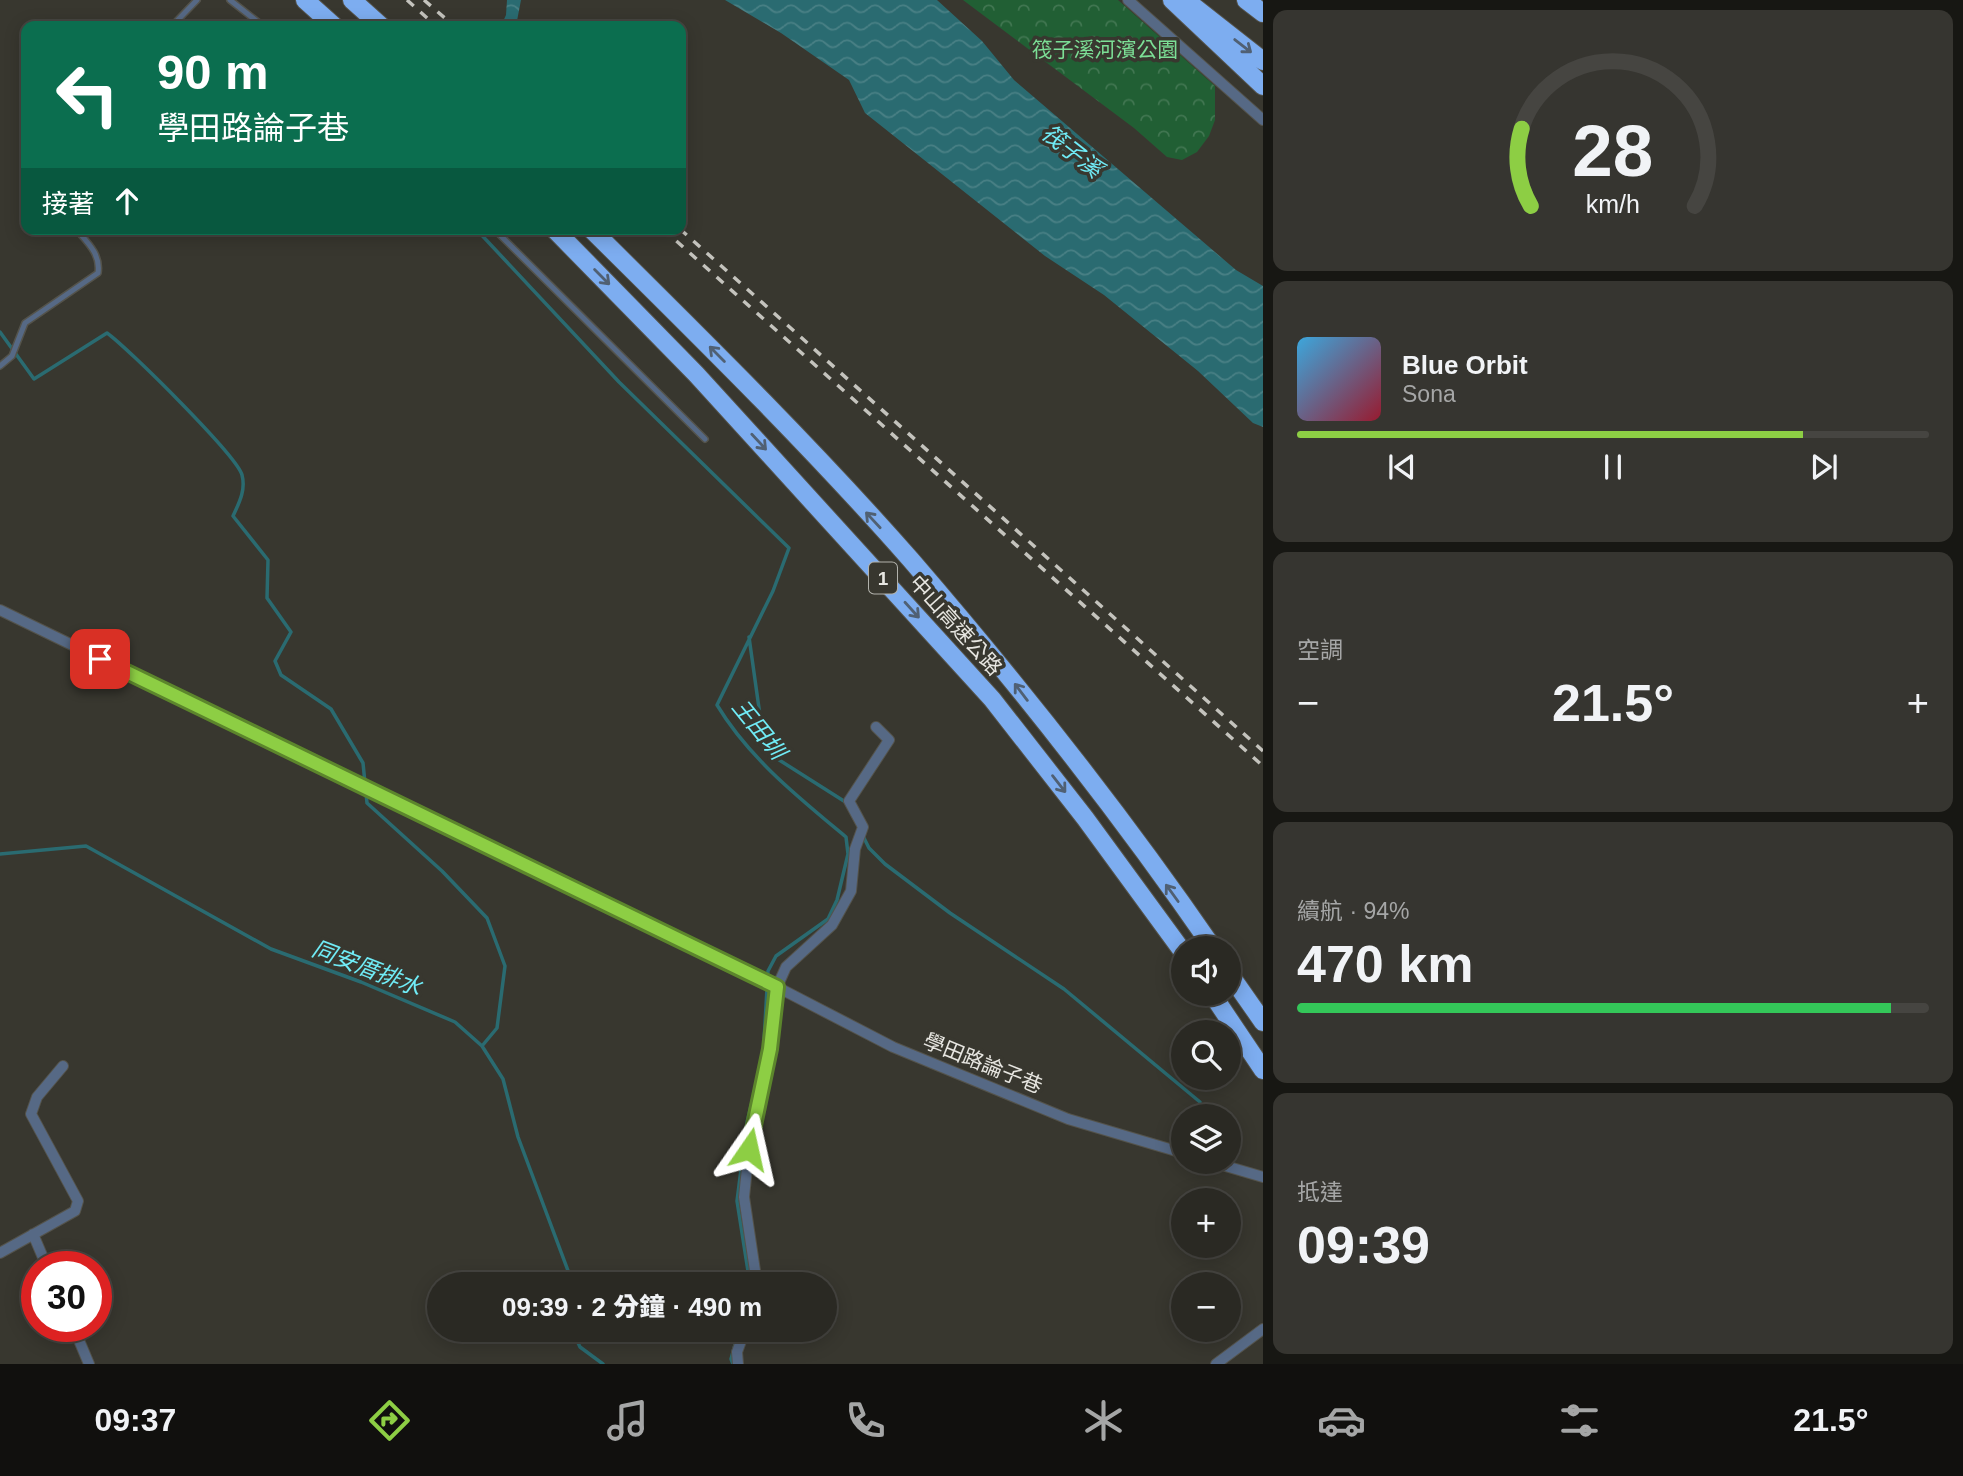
<!DOCTYPE html>
<html lang="zh-TW">
<head>
<meta charset="utf-8">
<style>
  body { margin:0; font-family:Helvetica,"Noto Sans TC",sans-serif; background:#363530; color:#f1f3f6; height:100vh; display:flex; flex-direction:column; font-size:26px; white-space:nowrap }
  * { box-sizing:border-box; margin:0 }
  p { font-size:23px; color:#a5a6a6 }
  .icon { flex:none; width:38px; height:38px; fill:none; stroke:currentColor; stroke-width:2; stroke-linecap:round; stroke-linejoin:round }
  .map { position:relative; flex:1; overflow:hidden }
  .details { display:flex; flex-direction:column; gap:10px; padding:10px; background:#171713; width:700px }
  .details>* { flex:none }
  .banner { position:absolute; left:21px; top:21px; width:665px; height:214px; border-radius:14px; box-shadow:0 4px 18px #0003,0 0 0 2px #464541; background:#0b6e4f; color:#fff; overflow:hidden }
  .controls { position:absolute; left:1171px; top:936px; display:grid; gap:14px }
  .controls a { display:grid; place-items:center; width:70px; height:70px; border-radius:50%; background:#2a2923; box-shadow:0 4px 18px #0003,0 0 0 2px #464541; font-size:35px }
  .speed { position:absolute; left:21px; top:1251px; display:flex; gap:14px; font-size:35px; font-weight:700; text-align:center }
  .speed>* { display:grid; place-content:center; width:91px; height:91px; border-radius:50%; background:#2a2923; box-shadow:0 4px 18px #0003,0 0 0 2px #464541; line-height:1 }
  .speed .limit { border:10px solid #d22; background:#fff; color:#111 }
  .pin { position:absolute; display:grid; place-items:center; width:60px; height:60px; color:#fff; margin:-30px; border-radius:14px; box-shadow:0 4px 10px #0006 }
  .me { position:absolute; width:77px; margin:-38px; rotate:11deg; stroke-linejoin:round; filter:drop-shadow(0 0 5px #0008) }
  .turn { display:flex; align-items:center; gap:24px; height:147px; padding:0 21px; font-size:32px }
  .turn .icon { width:91px; height:91px; stroke-width:2.5 }
  .turn b { display:block; font-size:49px; line-height:60px }
  .then { display:flex; align-items:center; height:66px; padding:0 21px; background:#0003; gap:14px; font-size:26px }
  .big { font-size:52px; font-weight:800; line-height:1.1 }
  .details .card { flex:1; display:flex; flex-direction:column; justify-content:center; gap:10px; min-width:0; padding:0 24px; border-radius:14px; background:#363530 }
  .details .dial { align-items:center; gap:0 }
  .dial svg { height:182px; overflow:visible; fill:none; stroke:#464541; stroke-width:7; stroke-linecap:round; text-anchor:middle }
  .dial text { fill:#f1f3f6; stroke:none }
  .song { display:flex; align-items:center; gap:21px }
  .cover { width:84px; height:84px; border-radius:10px; background:linear-gradient(135deg,hsl(200 70% 55%),hsl(350 70% 35%)) }
  .played { height:7px; border-radius:4px; background:linear-gradient(90deg,#8dce44 80%,#464541 80%) }
  .keys { display:flex; justify-content:space-around; direction:ltr }
  .heat { display:flex; justify-content:space-between; align-items:center; font-size:38px; direction:ltr }
  .charge { height:10px; border-radius:5px; background:linear-gradient(90deg,#34c759 94%,#464541 0) }
  .trip { position:absolute; left:427px; top:1272px; width:410px; height:70px; border-radius:35px; background:#2a2923; box-shadow:0 4px 18px #0003,0 0 0 2px #464541; font-weight:800; line-height:70px; text-align:center }
  .tab-bar { display:flex; height:112px; justify-content:space-around; align-items:center; background:#11100e; color:#a5a6a6 }
  .tab-bar .icon { width:49px; height:49px }
  .tab-bar .selected { color:#8dce44 }
  .tab-bar b { font-size:32px; color:#f1f3f6 }
  main { display:flex; flex:1; min-height:0 }
  .map>svg:first-child { display:block }
  .park { fill:url(#park-crowns) }
  .water { fill:url(#water-waves) }
  .lines { fill:none; stroke-linecap:round; stroke-linejoin:round }
  .stream { stroke:#2a6b71; stroke-width:3.5 }
  .lane-casing { stroke:#54534b; stroke-width:8 }
  .street-casing { stroke:#54534b; stroke-width:12 }
  .highway-casing { stroke:#54534b; stroke-width:20 }
  .lane { stroke:#566985; stroke-width:5 }
  .street { stroke:#566985; stroke-width:10 }
  .highway { stroke:#7dadf0; stroke-width:18 }
  .rail { stroke:#c4c3bd; stroke-width:3.5; stroke-dasharray:9 9; stroke-linecap:butt }
  .oneway { stroke:#506073 }
  .route-casing { stroke:#5c862c; stroke-width:18 }
  .route { stroke:#8dce44; stroke-width:12 }
  .labels { text-anchor:middle; dominant-baseline:central; stroke-width:7; stroke-linejoin:round; paint-order:stroke }
  .shield { fill:#38372f; stroke:#b2b2ac; stroke-width:2 }
  .shield-label { font-size:19px; font-weight:bold; fill:#e7e6e1 }
  .park-label { font-size:21px; fill:#7cdf96; stroke:#38372f }
  .street-label { font-size:21px; fill:#e7e6e1; stroke:#38372f }
  .water-label { font-size:23px; font-style:italic; fill:#70ecf7; stroke:#38372f }
</style>
</head>
<body>
<main>
<div class="map">
<svg width="1263" height="1364" viewBox="0 0 1263 1364">
  <defs>
    <pattern id="park-crowns" width="20" height="18" patternUnits="userSpaceOnUse" patternTransform="scale(1.75)"><rect width="20" height="18" fill="#215f34"/><path d="M2 6a3 3 0 1 1 6 0M12 15a3 3 0 1 1 6 0" fill="none" stroke="#417651"/></pattern>
    <pattern id="water-waves" width="16" height="10" patternUnits="userSpaceOnUse" patternTransform="scale(1.75)"><rect width="16" height="10" fill="#2a6b71"/><path d="M0 5q4-4 8 0t8 0" fill="none" stroke="#498085"/></pattern>
  </defs>
  <rect width="100%" height="100%" fill="#38372f"/>
  <!-- park -->
  <path class="park" d="M963,0H1118L1215,86V120L1209,136L1197,152L1182,160L1167,157L1134,128Z"/>
  <!-- water -->
  <path class="water" d="M507,0H521L516,26H501L506,15Z
    M725,0H937L982,41L1014,80L1236,270L1263,286V427L1253,423L1198,371L1104,295L1045,256L865,113L849,80L781,33Z"/>
  <g class="lines">
    <!-- stream -->
    <path class="stream" d="M476,229L619,382L789,548L773,591L717,705C749,758 798,797 846,837L848,854L837,900L828,919L776,956L768,971L763,1058L747,1122L737,1201L750,1284
      M0,332L34,379L107,333C128,348 237,456 242,475C246,490 239,503 233,516L268,560L267,598L291,632L275,661L281,675L331,709L363,763L367,803L442,871L487,918L505,966L497,1028L482,1046
      M749,637L765,751L847,803
      M863,836L869,848L885,864L950,913L1064,989L1200,1102
      M0,854L86,846L271,949L361,982L455,1022L482,1046L503,1079L518,1137L573,1284
      M572,1330L580,1347L603,1364
      M733,1364L731,1359L739,1330"/>
    <!-- lane casing -->
    <g class="lane-casing">
      <path id="lane" d="M230,0L263,26
        M172,26L197,0
        M494,229L705,439
        M0,366L12,356L25,323L98,273C101,254 87,242 76,229"/>
    </g>
    <!-- street casing -->
    <g class="street-casing">
      <path id="street" d="M1128,0L1263,120
        M0,610L777,987L893,1047L1068,1119L1183,1153
        M1212,1162L1263,1177
        M33,1234L47,1267
        M0,1253L75,1211L78,1201L31,1114L37,1097L63,1066
        M757,1284L744,1197L749,1149L770,1049L777,987L786,967L832,925L851,891L855,849L863,827L849,801L889,740L876,727
        M73,1326L89,1364
        M738,1364L737,1352L745,1330
        M1216,1364L1263,1329"/>
    </g>
    <!-- highway casing -->
    <g class="highway-casing">
      <path id="highway" d="M305,0L334,26
        M352,0L381,26
        M1172,0L1263,86
        M1246,0L1263,13
        M1188,2L1263,61
        M554,229L696,374L992,699L1085,818L1183,952
        M591,229C700,337 810,445 911,560C1018,684 1120,813 1213,948
        M1228,972L1263,1022
        M1212,994L1263,1070"/>
    </g>
    <!-- lane -->
    <use href="#lane" class="lane"/>
    <!-- street -->
    <use href="#street" class="street"/>
    <!-- highway -->
    <use href="#highway" class="highway"/>
    <!-- rail -->
    <path class="rail" d="M407,0L436,26
      M424,0L454,26
      M663,229L1263,766
      M680,229L1263,751"/>
  </g>
  <!-- one-way arrows -->
  <defs><path id="oneway-shaft" d="M-6 0H5M1.5-3L5.5 0L1.5 3" fill="none" stroke-width="1.6" stroke-linecap="round" stroke-linejoin="round" transform="scale(1.75)"/></defs>
  <g class="oneway">
    <use href="#oneway-shaft" transform="translate(1243 46) rotate(38)"/>
    <use href="#oneway-shaft" transform="translate(602 277) rotate(45)"/>
    <use href="#oneway-shaft" transform="translate(717 354) rotate(-135)"/>
    <use href="#oneway-shaft" transform="translate(759 442) rotate(47)"/>
    <use href="#oneway-shaft" transform="translate(873 520) rotate(-133)"/>
    <use href="#oneway-shaft" transform="translate(912 610) rotate(48)"/>
    <use href="#oneway-shaft" transform="translate(1021 692) rotate(-127)"/>
    <use href="#oneway-shaft" transform="translate(1059 784) rotate(52)"/>
    <use href="#oneway-shaft" transform="translate(1172 893) rotate(-126)"/>
  </g>
  <g class="lines">
    <!-- route casing -->
    <g class="route-casing">
      <path id="route" d="M100,659L777,987L770,1049L749,1149"/>
    </g>
    <!-- route -->
    <use href="#route" class="route"/>
  </g>
  <g class="labels">
    <!-- shield labels -->
    <rect class="shield" x="869" y="562.5" width="28" height="31" rx="5"/>
    <g class="shield-label">
      <text x="883" y="578">1</text>
    </g>
    <!-- park labels -->
    <g class="park-label">
      <text x="1105" y="49">筏子溪河濱公園</text>
    </g>
    <!-- street labels -->
    <g class="street-label">
      <text transform="translate(956 625) rotate(48)">中山高速公路</text>
      <text transform="translate(983 1063) rotate(22)">學田路論子巷</text>
    </g>
    <!-- water labels -->
    <g class="water-label">
      <text transform="translate(1072 151) rotate(38)">筏子溪</text>
      <text transform="translate(759 729) rotate(51)">王田圳</text>
      <text transform="translate(367 968) rotate(21)">同安厝排水</text>
    </g>
  </g>
</svg>
<div class="controls">
<a><svg class="icon" aria-label="sound" viewBox="0 0 24 24"><path d="M4 9h4l5-4v14l-5-4H4zM17 9q2 3 0 6"/></svg></a>
<a><svg class="icon" aria-label="search" viewBox="0 0 24 24"><circle cx="10" cy="10" r="6"/><path d="M15 15l6 6"/></svg></a>
<a><svg class="icon" aria-label="layers" viewBox="0 0 24 24"><path d="M12 4l9 5-9 5-9-5zM3 14l9 5 9-5"/></svg></a>
<a>+</a>
<a>−</a>
</div>
<div class="speed"><div class="limit">30</div></div>
<div class="pin" style="left:100px;top:659px;background:#d93025"><svg class="icon" aria-label="arrive" viewBox="0 0 24 24"><path d="M6 21V4h12l-3 4 3 4H6"/></svg></div>
<svg class="me" style="left:749px;top:1149px" viewBox="-20 -20 40 40"><path d="M0-17L14 15 0 8-14 15z" fill="#8dce44" stroke="#fff" stroke-width="4"/></svg>
<div class="trip">09:39 · 2 分鐘 · 490 m</div>
<div class="banner">
<div class="turn"><svg class="icon" aria-label="left" viewBox="0 0 24 24"><path d="M17 20v-9H6M10 6l-5 5 5 5"/></svg><div><b>90 m</b>學田路論子巷</div></div>
<div class="then">接著<svg class="icon" aria-label="ahead" viewBox="0 0 24 24"><path d="M12 20V5M6 11l6-6 6 6"/></svg></div>
</div>
</div>
<section class="details">
<div class="card dial"><svg viewBox="0 0 100 80">
<path d="M14 69A42 42 0 1 1 86 69"/>
<path d="M14 69A42 42 0 0 1 10 35" stroke="#8dce44"/>
<text x="50" y="56" font-size="32" font-weight="700">28</text>
<text x="50" y="72" font-size="11">km/h</text>
</svg></div>
<div class="card">
<div class="song"><i class="cover"></i><div><b>Blue Orbit</b><p>Sona</p></div></div>
<div class="played"></div>
<div class="keys"><svg class="icon" aria-label="previous" viewBox="0 0 24 24"><path d="M18 5L8 12l10 7zM5 5v14"/></svg><svg class="icon" aria-label="pause" viewBox="0 0 24 24"><path d="M8 5v14M16 5v14"/></svg><svg class="icon" aria-label="next" viewBox="0 0 24 24"><path d="M6 5l10 7-10 7zM19 5v14"/></svg></div>
</div>
<div class="card"><p>空調</p>
<div class="heat"><a>−</a><b class="big">21.5°</b><a>+</a></div>
</div>
<div class="card"><p>續航 · 94%</p><b class="big">470 km</b><div class="charge"></div></div>
<div class="card"><p>抵達</p><b class="big">09:39</b></div>
</section>
</main>
<nav class="tab-bar">
<b>09:37</b>
<svg class="icon selected" aria-label="directions" viewBox="0 0 24 24"><path d="M12 3l9 9-9 9-9-9zM9 14v-3h6M13 9l2 2-2 2"/></svg>
<svg class="icon" aria-label="music" viewBox="0 0 24 24"><path d="M9 18V5l10-2v13"/><circle cx="6" cy="18" r="3"/><circle cx="16" cy="16" r="3"/></svg>
<svg class="icon" aria-label="phone" viewBox="0 0 24 24"><path d="M5 4h4l2 5-3 2q2 4 5 5l2-3 5 2v4C11 20 4 13 5 4z"/></svg>
<svg class="icon" aria-label="climate" viewBox="0 0 24 24"><path d="M12 3v18M4 7l16 10M4 17L20 7"/></svg>
<svg class="icon" aria-label="car" viewBox="0 0 24 24"><path d="M5 17H2v-5l4-1 3-4h7l3 4 3 1v5h-3M9 17h6M6 11h13"/><circle cx="7" cy="17" r="2"/><circle cx="17" cy="17" r="2"/></svg>
<svg class="icon" aria-label="filters" viewBox="0 0 24 24"><path d="M4 7h16M4 17h16"/><circle cx="9" cy="7" r="2"/><circle cx="15" cy="17" r="2"/></svg>
<b>21.5°</b>
</nav>
</body>
</html>
